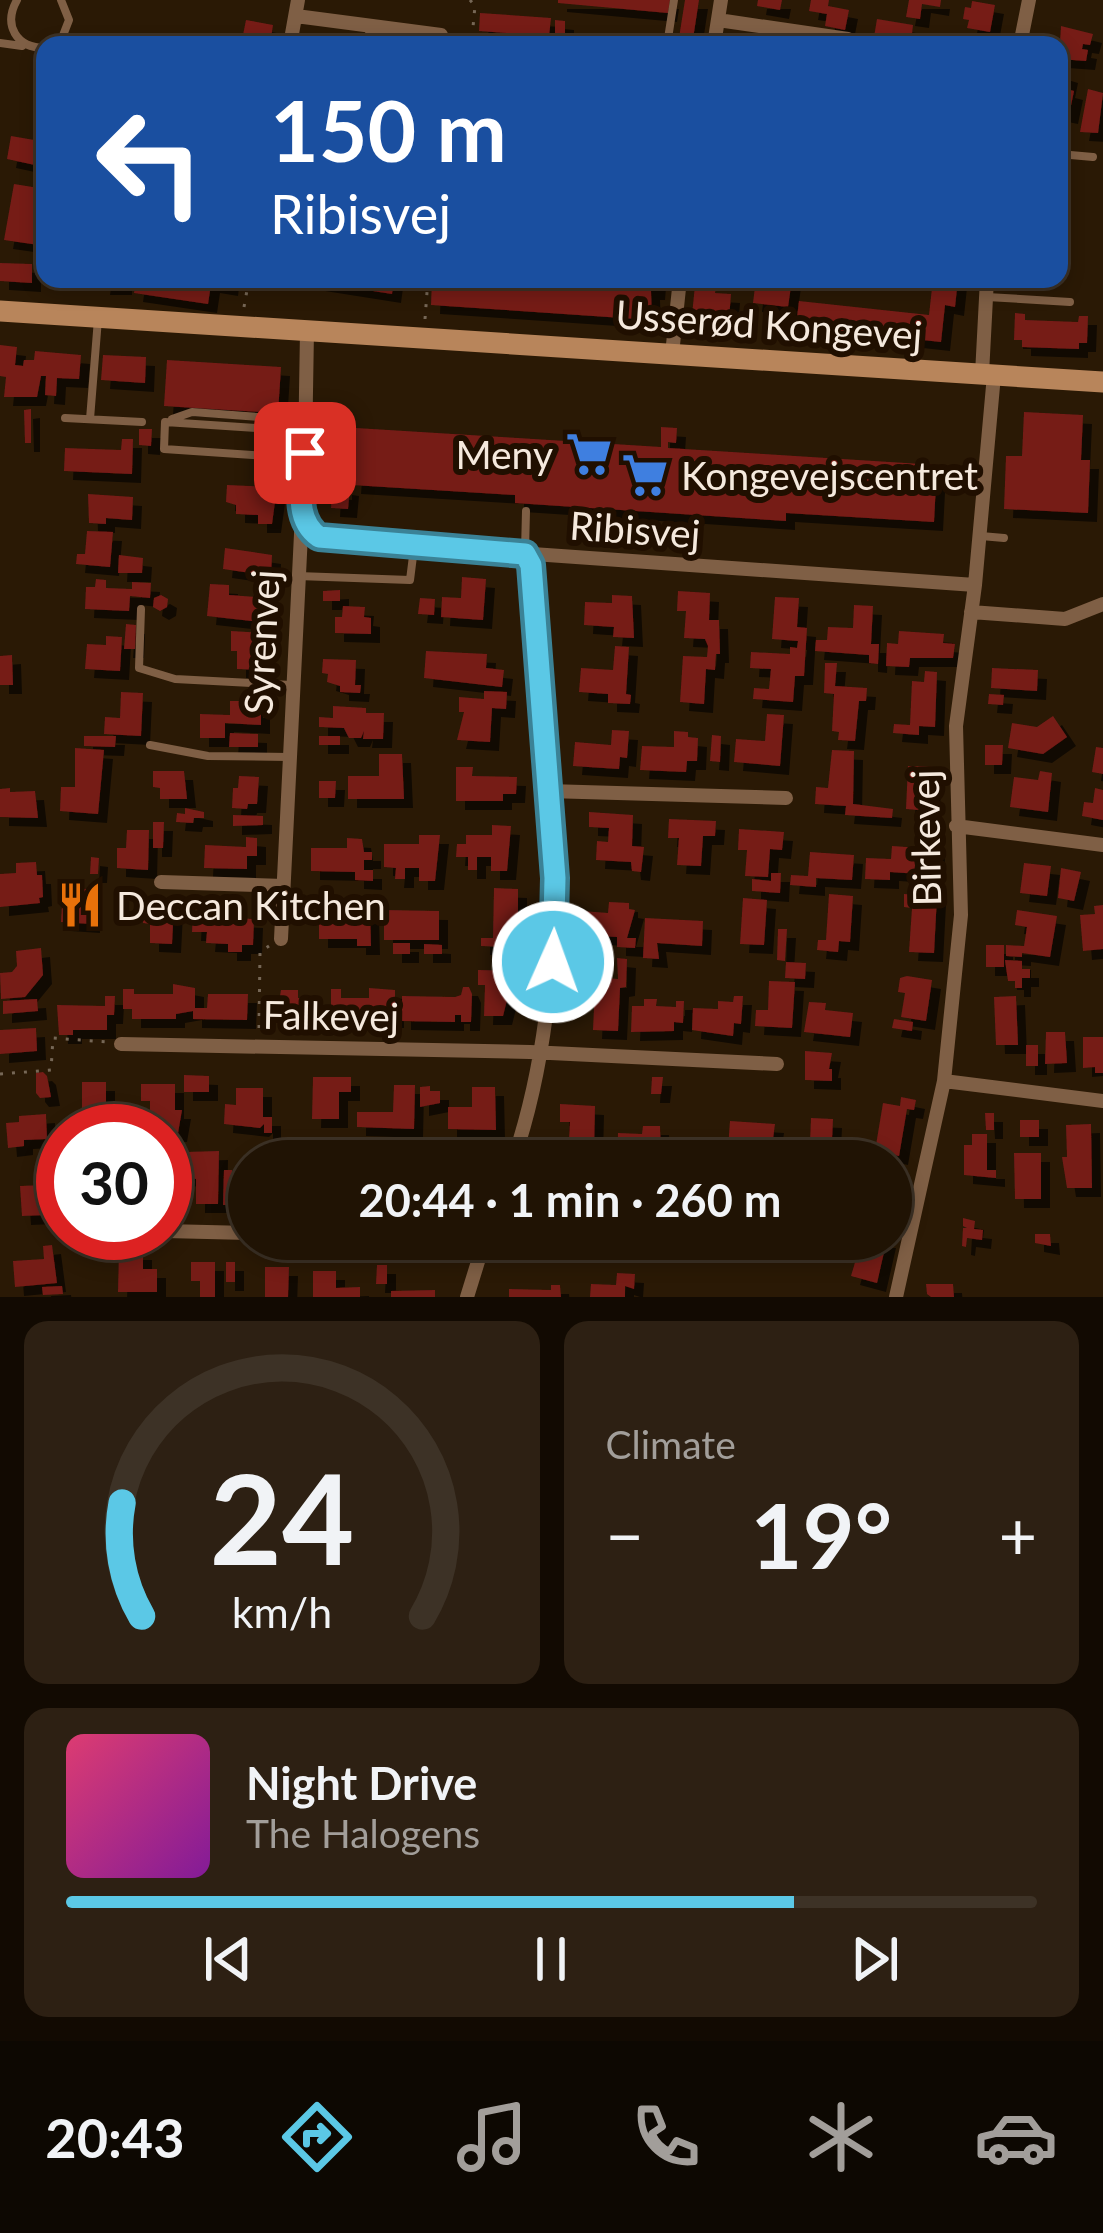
<!DOCTYPE html>
<html lang="en">
<head>
<meta charset="utf-8">
<style>
  body { margin:0; font-family:Lato,sans-serif; background:#2d2013; color:#f1f3f6; height:100vh; display:flex; flex-direction:column; font-size:45px; white-space:nowrap }
  * { box-sizing:border-box; margin:0 }
  p { font-size:39px; color:#a29e9a }
  .icon { flex:none; width:66px; height:66px; fill:none; stroke:currentColor; stroke-width:2; stroke-linecap:round; stroke-linejoin:round }
  .map { position:relative; height:1297px; overflow:hidden }
  .panel { display:flex; flex-direction:column; gap:24px; padding:24px; background:#120a02; flex:1 }
  .panel>* { flex:none }
  .guide { position:absolute; left:36px; top:36px; width:1032px; height:252px; border-radius:24px; box-shadow:0 6px 18px #0003,0 0 0 3px #3d3226; background:#1a4fa0; color:#fff; overflow:hidden }
  .speed { position:absolute; left:36px; top:1104px; display:flex; gap:24px; font-size:60px; font-weight:700; text-align:center }
  .speed>* { display:grid; place-content:center; width:156px; height:156px; border-radius:50%; background:#201304; box-shadow:0 6px 18px #0003,0 0 0 3px #3d3226; line-height:1 }
  .speed .limit { border:18px solid #d22; background:#fff; color:#111 }
  .pin { position:absolute; display:grid; place-items:center; width:102px; height:102px; color:#fff; margin:-51px; border-radius:24px; box-shadow:0 6px 18px #0006 }
  .me { position:absolute; width:132px; margin:-66px; rotate:2deg; stroke-linejoin:round; filter:drop-shadow(0 0 9px #0008) }
  .turn { display:flex; align-items:center; gap:42px; height:252px; padding:0 36px; font-size:54px }
  .turn .icon { width:156px; height:156px; stroke-width:2.5 }
  .turn b { display:block; font-size:84px; line-height:102px }
  .big { font-size:90px; font-weight:700; line-height:1.1 }
  .panel .tile { flex:1; display:flex; flex-direction:column; justify-content:center; gap:18px; min-width:0; padding:0 42px; border-radius:24px; background:#2d2013 }
  .panel .dial { align-items:center; gap:0 }
  .dial svg { height:312px; overflow:visible; fill:none; stroke:#3d3226; stroke-width:7; stroke-linecap:round; text-anchor:middle }
  .dial text { fill:#f1f3f6; stroke:none }
  .song { display:flex; align-items:center; gap:36px }
  .cover { width:144px; height:144px; border-radius:18px; background:linear-gradient(135deg,hsl(340 70% 55%),hsl(290 70% 35%)) }
  .played { height:12px; border-radius:6px; background:linear-gradient(90deg,#5bc8e6 75%,#3d3226 75%) }
  .keys { display:flex; justify-content:space-around; direction:ltr }
  .heat { display:flex; justify-content:space-between; align-items:center; font-size:66px; direction:ltr }
  .panel .tiles { flex:1; display:grid; gap:24px; grid-template-columns:1fr 1fr }
  .tile:last-child { grid-column:span 2 }
  .trip { position:absolute; left:228px; top:1140px; width:684px; height:120px; border-radius:60px; background:#201304; box-shadow:0 6px 18px #0003,0 0 0 3px #3d3226; font-weight:700; line-height:120px; text-align:center }
  .tab-bar { display:flex; height:192px; justify-content:space-around; align-items:center; background:#0d0802; color:#a29e9a }
  .tab-bar .icon { width:84px; height:84px }
  .tab-bar .on { color:#5bc8e6 }
  .tab-bar b { font-size:54px; color:#f1f3f6 }
  .map>svg:first-child { display:block }
  .building { fill:#761b18; filter:url(#shadow) }
  .lines { fill:none; stroke-linecap:round; stroke-linejoin:round }
  .path { stroke:#766756; stroke-width:3; stroke-dasharray:3 9; stroke-linecap:butt }
  .lane { stroke:#7f5f45; stroke-width:8 }
  .street { stroke:#7f5f45; stroke-width:14 }
  .secondary { stroke:#b8855b; stroke-width:21 }
  .route-casing { stroke:#3b8296; stroke-width:30 }
  .route { stroke:#5bc8e6; stroke-width:21 }
  .labels { text-anchor:middle; dominant-baseline:central; stroke-width:12; stroke-linejoin:round; paint-order:stroke }
  .street-label { font-size:39px; fill:#f5e9dd; stroke:#200f00 }
  .poi-label { font-size:39px; fill:#f5e9dd; stroke:#200f00; text-anchor:start }
</style>
</head>
<body>
<div class="map">
<svg width="1103" height="1297" viewBox="0 0 1103 1297">
  <defs>
    <filter id="shadow"><feDropShadow dx="9" dy="9" stdDeviation="0" flood-color="#0009"/></filter>
  </defs>
  <rect width="100%" height="100%" fill="#2a1905"/>
  <!-- building -->
  <path class="building" d="M558,0H670L668,13L558,3Z
    M685,0H699L692,45L678,44Z
    M758,0H782L780,10L757,6Z
    M811,0H829L828,6L849,10L845,30L825,26L827,14L809,11Z
    M909,0H941L940,7L922,4L920,19L906,17Z
    M972,1L995,5L990,32L967,28L969,20L963,19L965,7L971,8Z
    M480,13L551,18L549,36L479,31Z
    M877,19L913,25L912,34H904L902,41L874,37Z
    M246,20L273,25L270,45H241Z
    M555,20L565,21V36H555Z
    M1061,26L1093,34L1090,45L1083,44L1082,49L1088,50L1086,61L1059,59Z
    M317,37L338,39L337,45H316Z
    M1059,71L1069,74L1066,89L1074,91L1069,115L1059,113Z
    M1088,89L1103,93L1098,133L1080,132Z
    M11,136L40,141L35,165L7,159Z
    M14,184L45,189L39,245L4,240Z
    M0,263L32,264V283L0,281Z
    M102,279H123V286H101Z
    M136,279H230L229,287L211,284L208,304L134,293Z
    M297,279H394L392,294Z
    M432,279H657L656,291H651L652,320L431,305Z
    M756,279H792L788,307L753,303Z
    M933,279H958L955,307L945,305L941,342L796,326L799,301L929,315Z
    M695,285L716,287L715,293L731,294L729,319L692,315Z
    M1015,313L1025,314V320L1078,322L1079,316H1088L1087,343H1079V349L1022,347V340H1014Z
    M0,345L17,347L15,365L23,366L24,360H34L35,351L81,355L79,379L57,378L56,396L45,395L46,376H41L37,397H4L6,377L0,376Z
    M103,355L146,357L145,383L101,380Z
    M167,360L281,367L278,413L164,406Z
    M31,409V443H25L24,410Z
    M1024,412L1083,415L1081,460H1090L1088,513L1004,509L1006,456H1022Z
    M661,427L677,428L676,443L668,442V448L937,465L934,522L786,513V521L515,503V495L352,485L356,428L661,447Z
    M139,429H152L151,446L139,445Z
    M122,439H133L132,474L64,471L65,448L121,450Z
    M227,485L277,487L272,524H258V515L236,514V505L226,502Z
    M343,486L350,487L348,509L331,508L332,490L343,491Z
    M88,494L133,497L132,520L106,518V524L89,523Z
    M87,531L113,532L110,567L76,564L77,554H85Z
    M225,548L272,555L271,576L223,569Z
    M119,555L143,558L142,573H118Z
    M462,577L486,579L483,620L441,617L442,597L461,598Z
    M96,579L106,580V588L132,589V582L151,583L150,598L130,596L129,611L85,609L86,587H95Z
    M210,584L229,585V595L271,598L270,623L207,616Z
    M340,590V601H323V591Z
    M678,591L710,593L709,620H719L720,654H716L715,670L706,669L704,704L680,702L683,656L707,657L708,646L705,639L684,638L686,611H677Z
    M161,595L168,599L167,607L160,611L153,607L154,598Z
    M612,595L632,596L634,638L613,637L614,627L584,625L585,602L612,603Z
    M775,597L799,598L797,627L807,628L804,676H795L793,702L753,699L754,688L769,689L771,669L750,668L751,652L790,654V647L797,648L798,641L772,639Z
    M420,598L435,599L434,615L418,614Z
    M854,605L873,606L871,644H879L878,664L869,663V655L815,651L816,640H827L828,627L853,628Z
    M343,606L365,607L364,617L371,618V634L335,633V617H342Z
    M126,624L136,625L135,649H124Z
    M231,631L262,633L260,670L237,669V651H231Z
    M899,631L944,634L943,643L955,644L953,658H910L909,667L886,666L887,643L898,644Z
    M106,636L122,637L120,671L85,669L87,644L106,645Z
    M615,646L629,647L626,694L631,695L630,704L608,703V694L579,692L581,668L613,670Z
    M426,651L487,654L486,668L504,670L502,687L424,678Z
    M12,655L13,685H0V656Z
    M323,659L356,660L355,685H361L360,693L340,692V686L327,682L328,674L322,673Z
    M825,663H837L835,686L867,688L866,701H859L855,741L838,740L839,732L832,731L834,694L824,693Z
    M992,668L1038,670L1037,691L991,688Z
    M925,671L937,672L935,727L919,726V735L893,733L894,724L910,725L912,681L924,682Z
    M484,691L507,692L506,709L492,708L490,742L457,740L464,712H459V697L484,699Z
    M121,692L143,693L141,736L104,734L105,717L120,718Z
    M989,694L1004,695L1003,705L988,704Z
    M230,701H254V709H261V725L225,723V738H200V714L230,715Z
    M333,706L366,708V713H384L383,739H363L364,731L361,738H349L344,728L319,727V717L333,718Z
    M767,714L784,715L780,766L734,762L736,739L765,741Z
    M1053,716L1067,737L1043,754L1008,748L1012,723L1037,727Z
    M612,730L629,731L627,758L620,757L619,769L573,766L575,742L611,745Z
    M674,731L688,732V737L698,738L697,761H687L686,772L640,770L642,746L674,747Z
    M230,733L258,734V747H229Z
    M712,735L721,736L720,762L710,761Z
    M84,736H116L115,747L84,746Z
    M319,736H340V745H319Z
    M985,745H1003L1002,765H985Z
    M1096,747L1103,748V774L1092,772Z
    M75,748L104,750L98,814L60,811L61,787H75Z
    M832,750L854,751L853,804L893,809L892,818L845,815L846,806L815,804L816,787L828,788Z
    M379,754H402L404,799H348V776H379Z
    M908,766L933,767L930,811L906,809Z
    M456,767H473L472,776L517,777L516,794H503V801H456Z
    M153,771H184L187,799H160V788L153,787Z
    M1040,771L1052,773L1048,812L1010,807L1014,777L1038,780Z
    M239,776L259,777L257,804H248L247,809L232,808L233,788H238Z
    M319,781H336L335,798H319Z
    M10,788V792L35,791L38,818L0,817V789Z
    M1095,788L1103,790V820L1082,816L1084,802L1093,803Z
    M185,808L204,812V818H194L193,823L176,822L177,813L185,814Z
    M589,812L633,815L632,846L644,847L641,872L632,871L631,862L596,860L597,841L608,842L609,828L589,827Z
    M233,815L263,816V825L233,826Z
    M669,819L716,821L715,836H703L701,866L677,865L679,838H668Z
    M153,822H164L163,848H153Z
    M492,825L511,826L507,871H491V857H477V870H468V857H456L457,844H466V835H492Z
    M739,829L784,832L782,850L770,849L768,877L745,876L747,850H738Z
    M127,830H149L148,870L117,868V848H126Z
    M419,835H440L435,881H419V868H405V879H395L396,868L384,867V844H419Z
    M246,837L257,838V856H247V869L204,868L205,845L246,847Z
    M347,838L362,839L364,852H372V860H364V870H373V881L355,880V872L311,871V848H347Z
    M892,846L936,849L935,875L890,872V880L865,879L866,858L891,859Z
    M810,852L854,855L852,880L816,878V887L790,885L791,875L808,876Z
    M91,857L99,858L98,874H90Z
    M36,862L37,875H42L43,897L39,898L40,903L0,907V874L16,873V863Z
    M1024,863L1051,866L1047,896L1020,893Z
    M1061,868L1081,872L1074,901L1058,898Z
    M771,873H781L780,893L752,891V879L771,881Z
    M63,888L89,889L91,924L61,922Z
    M494,888L518,889V939H504V947L481,946V938H493Z
    M829,894L853,896L850,942L839,941L838,952L817,950L818,940H826Z
    M904,894L937,896L934,953L909,952L912,908L904,907Z
    M743,898L767,900L764,945L740,944Z
    M609,902L629,903V909L635,910L627,938H636L635,948L617,947V937L580,935L582,911L608,913Z
    M151,904L174,905L172,944L150,943V924L143,923L144,909H151Z
    M1103,905V949L1083,951L1080,915L1095,914L1094,906Z
    M327,910H370L371,946H357V939H319V915H327Z
    M384,910L439,911V940H384Z
    M1017,910L1057,916L1050,957L1022,953V957L1006,956V945L1024,946L1027,927L1015,925Z
    M193,912H211V917L254,919L253,945H242V952H228V944L206,943L207,932H192Z
    M645,918L703,921L702,946L657,943L659,959L643,958Z
    M778,929H787L785,961L777,960Z
    M393,943H410V954H393Z
    M424,944L442,945V954H424Z
    M986,945H1004V967H986Z
    M41,948L43,975L25,997L1,999L0,973L12,972L17,966L16,951Z
    M617,958L627,959L626,987L620,988L618,1031L593,1030L595,986L606,987L605,978L618,979Z
    M1005,960L1022,961V969H1030V978H1022V988H1015V981H1008Z
    M786,962L806,963L805,979L785,978Z
    M478,970L520,971V1000H507L503,1016H484L485,985H478Z
    M907,976L932,980L926,1021L901,1017L905,993L898,992L900,978Z
    M769,981L795,982L792,1028L755,1026L756,1010H768Z
    M173,984L195,988V1008H207L208,994H248L247,1020L193,1019V1011L176,1014V1019H132V1009H123V989H134V994H173Z
    M463,987H469L472,994L471,1022H461V1015H455V1022L402,1021V996L455,997L461,995Z
    M369,988L395,990V1019L340,1021V1011H331V989H341V998H369Z
    M281,990H298V998H318V1021L276,1020Z
    M105,996H115L114,1015H107V1030H73V1035H59L57,1005L105,1006Z
    M734,996H743L741,1024L734,1023L733,1036L692,1030L693,1008L718,1009V1001L733,1002Z
    M1016,996L1018,1045H996L994,997Z
    M37,999L38,1011L3,1014V1001Z
    M644,999H657L656,1006L676,1007V1001H684L683,1023L674,1022V1031L631,1032L632,1006H644Z
    M809,1002L826,1003L825,1010L853,1013L850,1037L804,1032Z
    M894,1019L913,1022L912,1031L892,1028Z
    M36,1028L37,1051L0,1054V1030Z
    M1046,1032H1065L1067,1063L1045,1064Z
    M1083,1037H1103V1073H1095V1067L1083,1068Z
    M1026,1045H1038V1066H1026Z
    M805,1051L832,1053L829,1069H832V1081L805,1080Z
    M43,1072L47,1076L51,1097L40,1098L36,1093V1073Z
    M184,1075L209,1076V1092H184Z
    M313,1077H351V1092H339V1119H312Z
    M652,1077H663L661,1094H651Z
    M82,1082H106V1125H82Z
    M141,1084H175V1110H182L178,1133H167L166,1125H150V1101H141Z
    M394,1085H415L414,1129L357,1127V1112H393Z
    M430,1086V1091H440V1103L420,1107V1087Z
    M472,1087H495L496,1130L448,1129V1107H472Z
    M236,1088H263V1117H272V1133H264V1124L260,1128L224,1124L225,1104L236,1105Z
    M901,1097L916,1100L914,1110L907,1109L899,1156L875,1151L883,1103L900,1106Z
    M560,1104L595,1106L594,1148H603V1161L568,1157L570,1122H560Z
    M985,1113H994V1130H986Z
    M46,1114L47,1139L24,1140V1146L8,1148L6,1123L19,1122V1116Z
    M811,1118L833,1119L831,1161H790L791,1142L810,1143Z
    M1020,1120H1039V1137H1020Z
    M730,1121L775,1124L770,1161H745L746,1150L728,1148Z
    M1091,1124L1092,1188H1067L1062,1157H1067L1066,1125Z
    M643,1126H660L661,1152H668V1161H617L618,1133L642,1134Z
    M972,1134H987V1170H996V1178L964,1175V1145H972Z
    M674,1143L718,1144V1161H673Z
    M446,1144H480L479,1161H446Z
    M219,1151L218,1204H196V1179L184,1177L185,1152Z
    M1014,1153H1041V1199H1015Z
    M224,1170H232V1205H223Z
    M43,1185L45,1215L22,1216L20,1186Z
    M891,1193L900,1195L898,1202L906,1204L903,1216L895,1215L893,1224Z
    M963,1218L975,1221L974,1229L983,1230L982,1240L967,1238L966,1247L962,1246L963,1228H967L963,1226Z
    M125,1233V1243H93V1234Z
    M1035,1234H1050L1051,1246L1035,1243Z
    M523,1239H568L567,1248L523,1247Z
    M677,1239H715V1244L676,1243Z
    M756,1239H803V1244L756,1243Z
    M866,1239H887L877,1283L851,1276L861,1242Z
    M52,1245L57,1283L15,1287L13,1261L44,1259L43,1246Z
    M119,1251H143V1269H157V1292H118Z
    M191,1262H215V1297H200V1281H191Z
    M226,1262H235V1282H226Z
    M377,1265H387V1284H376Z
    M265,1267H289L288,1297H265Z
    M313,1271H336V1288L360,1287V1297H313Z
    M617,1273L635,1274L634,1289L625,1286V1297H590L591,1284L616,1285Z
    M926,1284H953L954,1297H931L927,1294Z
    M551,1285H560L561,1297H509V1289L551,1290Z
    M62,1286L63,1294L43,1295L42,1287Z
    M435,1290V1297H391V1291Z"/>
  <g class="lines">
    <!-- path -->
    <path class="path" d="M470,0L475,6L473,27
      M244,307L249,279
      M425,319L428,279
      M259,1028L260,952L269,946
      M0,1074L51,1070L53,1038L107,1042"/>
    <!-- lane -->
    <path class="lane" d="M17,0C3,25 16,48 45,48
      M0,43L22,46
      M53,45L62,38L69,20L61,0
      M368,45L370,25
      M667,45L674,0
      M1059,154L1093,157
      M987,297L1070,302
      M65,418L142,422
      M90,419L98,319
      M172,419L192,412L272,418L279,422L280,436
      M280,457V436L272,429L165,422L164,449L280,457L305,453
      M981,536L1004,538
      M525,551L526,511
      M298,576L410,580L414,548
      M141,609L139,668L175,679L291,685
      M150,745L208,756L289,757"/>
    <!-- street -->
    <path class="street" d="M296,16L441,35L439,45
      M718,20L848,39
      M473,40L535,45
      M290,45L298,0
      M714,45L721,0
      M1020,45L1029,0
      M672,354L680,279
      M982,374L987,279
      M301,516L308,529L334,540L975,585
      M971,612L1065,619L1103,604
      M548,791L786,798
      M956,826L1103,845
      M161,882L283,886
      M281,939L305,453L307,331
      M121,1044L530,1052L777,1064
      M944,1081L1103,1101
      M513,1161C544,1071 554,974 555,878L531,565L525,554
      M165,1231L249,1233
      M467,1297L485,1239
      M896,1297L944,1081L961,915L956,726L975,585L994,375"/>
    <!-- secondary -->
    <path class="secondary" d="M0,311L1103,382"/>
  </g>
  <g class="lines">
    <!-- route casing -->
    <g class="route-casing">
      <path id="route" d="M305,453C303,482 292,518 319,537L525,554L531,565L555,878L553,962"/>
    </g>
    <!-- route -->
    <use href="#route" class="route"/>
  </g>
  <!-- icons -->
  <defs>
    <g id="supermarket-bare" transform="scale(3.6)"><path d="M-6-5.5h2.5l.6 2H6L4.5 2H-2.5L-4.4-4H-6ZM-1.5 3.2a1.3 1.3 0 1 0 .1 0ZM3 3.2a1.3 1.3 0 1 0 .1 0Z" fill="#3f7fe0" stroke="#200f00" stroke-width="2.5" paint-order="stroke"/></g>
    <g id="restaurant-bare" transform="scale(3.6)"><path d="M-5-6h1v4h1v-4h1v4h1v-4h1v5L-1.5 .5V6h-2V.5L-5-1ZM5-6V6H3V1.5H1.5Q1.5-4 5-6Z" fill="#e8710a" stroke="#200f00" stroke-width="2.5" paint-order="stroke"/></g>
  </defs>
  <g fill-rule="evenodd">
    <use href="#supermarket-bare" x="589" y="454"/>
    <use href="#supermarket-bare" x="645" y="475"/>
    <use href="#restaurant-bare" x="80" y="905"/>
  </g>
  <g class="labels">
    <!-- street labels -->
    <g class="street-label">
      <text transform="translate(769 324) rotate(4)">Usserød Kongevej</text>
      <text transform="translate(635 529) rotate(4)">Ribisvej</text>
      <text transform="translate(261 642) rotate(-87)">Syrenvej</text>
      <text transform="translate(925 838) rotate(-91)">Birkevej</text>
      <text transform="translate(331 1015) rotate(1)">Falkevej</text>
    </g>
    <!-- poi labels -->
    <g class="poi-label">
      <text x="553" y="454" text-anchor="end">Meny</text>
      <text x="681" y="475">Kongevejscentret</text>
      <text x="116" y="905">Deccan Kitchen</text>
    </g>
  </g>
</svg>
<div class="speed"><div class="limit">30</div></div>
<div class="pin" style="left:305px;top:453px;background:#d93025"><svg class="icon" aria-label="arrive" viewBox="0 0 24 24"><path d="M6 21V4h12l-3 4 3 4H6"/></svg></div>
<svg class="me" style="left:553px;top:962px" viewBox="-20 -20 40 40"><circle r="17" fill="#5bc8e6" stroke="#fff" stroke-width="3"/><path d="M0-11L8 9 0 5-8 9z" fill="#fff"/></svg>
<div class="trip">20:44 · 1 min · 260 m</div>
<div class="guide">
<div class="turn"><svg class="icon" aria-label="left" viewBox="0 0 24 24"><path d="M17 20v-9H6M10 6l-5 5 5 5"/></svg><div><b>150 m</b>Ribisvej</div></div>
</div>
</div>
<section class="panel">
<div class="tiles">
<div class="tile dial"><svg viewBox="0 0 100 80">
<path d="M14 69A42 42 0 1 1 86 69"/>
<path d="M14 69A42 42 0 0 1 9 40" stroke="#5bc8e6"/>
<text x="50" y="56" font-size="32" font-weight="700">24</text>
<text x="50" y="72" font-size="11">km/h</text>
</svg></div>
<div class="tile"><p>Climate</p>
<div class="heat"><a>−</a><b class="big">19°</b><a>+</a></div>
</div>
<div class="tile">
<div class="song"><i class="cover"></i><div><b>Night Drive</b><p>The Halogens</p></div></div>
<div class="played"></div>
<div class="keys"><svg class="icon" aria-label="previous" viewBox="0 0 24 24"><path d="M18 5L8 12l10 7zM5 5v14"/></svg><svg class="icon" aria-label="pause" viewBox="0 0 24 24"><path d="M8 5v14M16 5v14"/></svg><svg class="icon" aria-label="next" viewBox="0 0 24 24"><path d="M6 5l10 7-10 7zM19 5v14"/></svg></div>
</div>
</div>
</section>
<nav class="tab-bar">
<b>20:43</b>
<svg class="icon on" aria-label="directions" viewBox="0 0 24 24"><path d="M12 3l9 9-9 9-9-9zM9 14v-3h6M13 9l2 2-2 2"/></svg>
<svg class="icon" aria-label="music" viewBox="0 0 24 24"><path d="M9 18V5l10-2v13"/><circle cx="6" cy="18" r="3"/><circle cx="16" cy="16" r="3"/></svg>
<svg class="icon" aria-label="phone" viewBox="0 0 24 24"><path d="M5 4h4l2 5-3 2q2 4 5 5l2-3 5 2v4C11 20 4 13 5 4z"/></svg>
<svg class="icon" aria-label="climate" viewBox="0 0 24 24"><path d="M12 3v18M4 7l16 10M4 17L20 7"/></svg>
<svg class="icon" aria-label="car" viewBox="0 0 24 24"><path d="M5 17H2v-5l4-1 3-4h7l3 4 3 1v5h-3M9 17h6M6 11h13"/><circle cx="7" cy="17" r="2"/><circle cx="17" cy="17" r="2"/></svg>
</nav>
</body>
</html>
